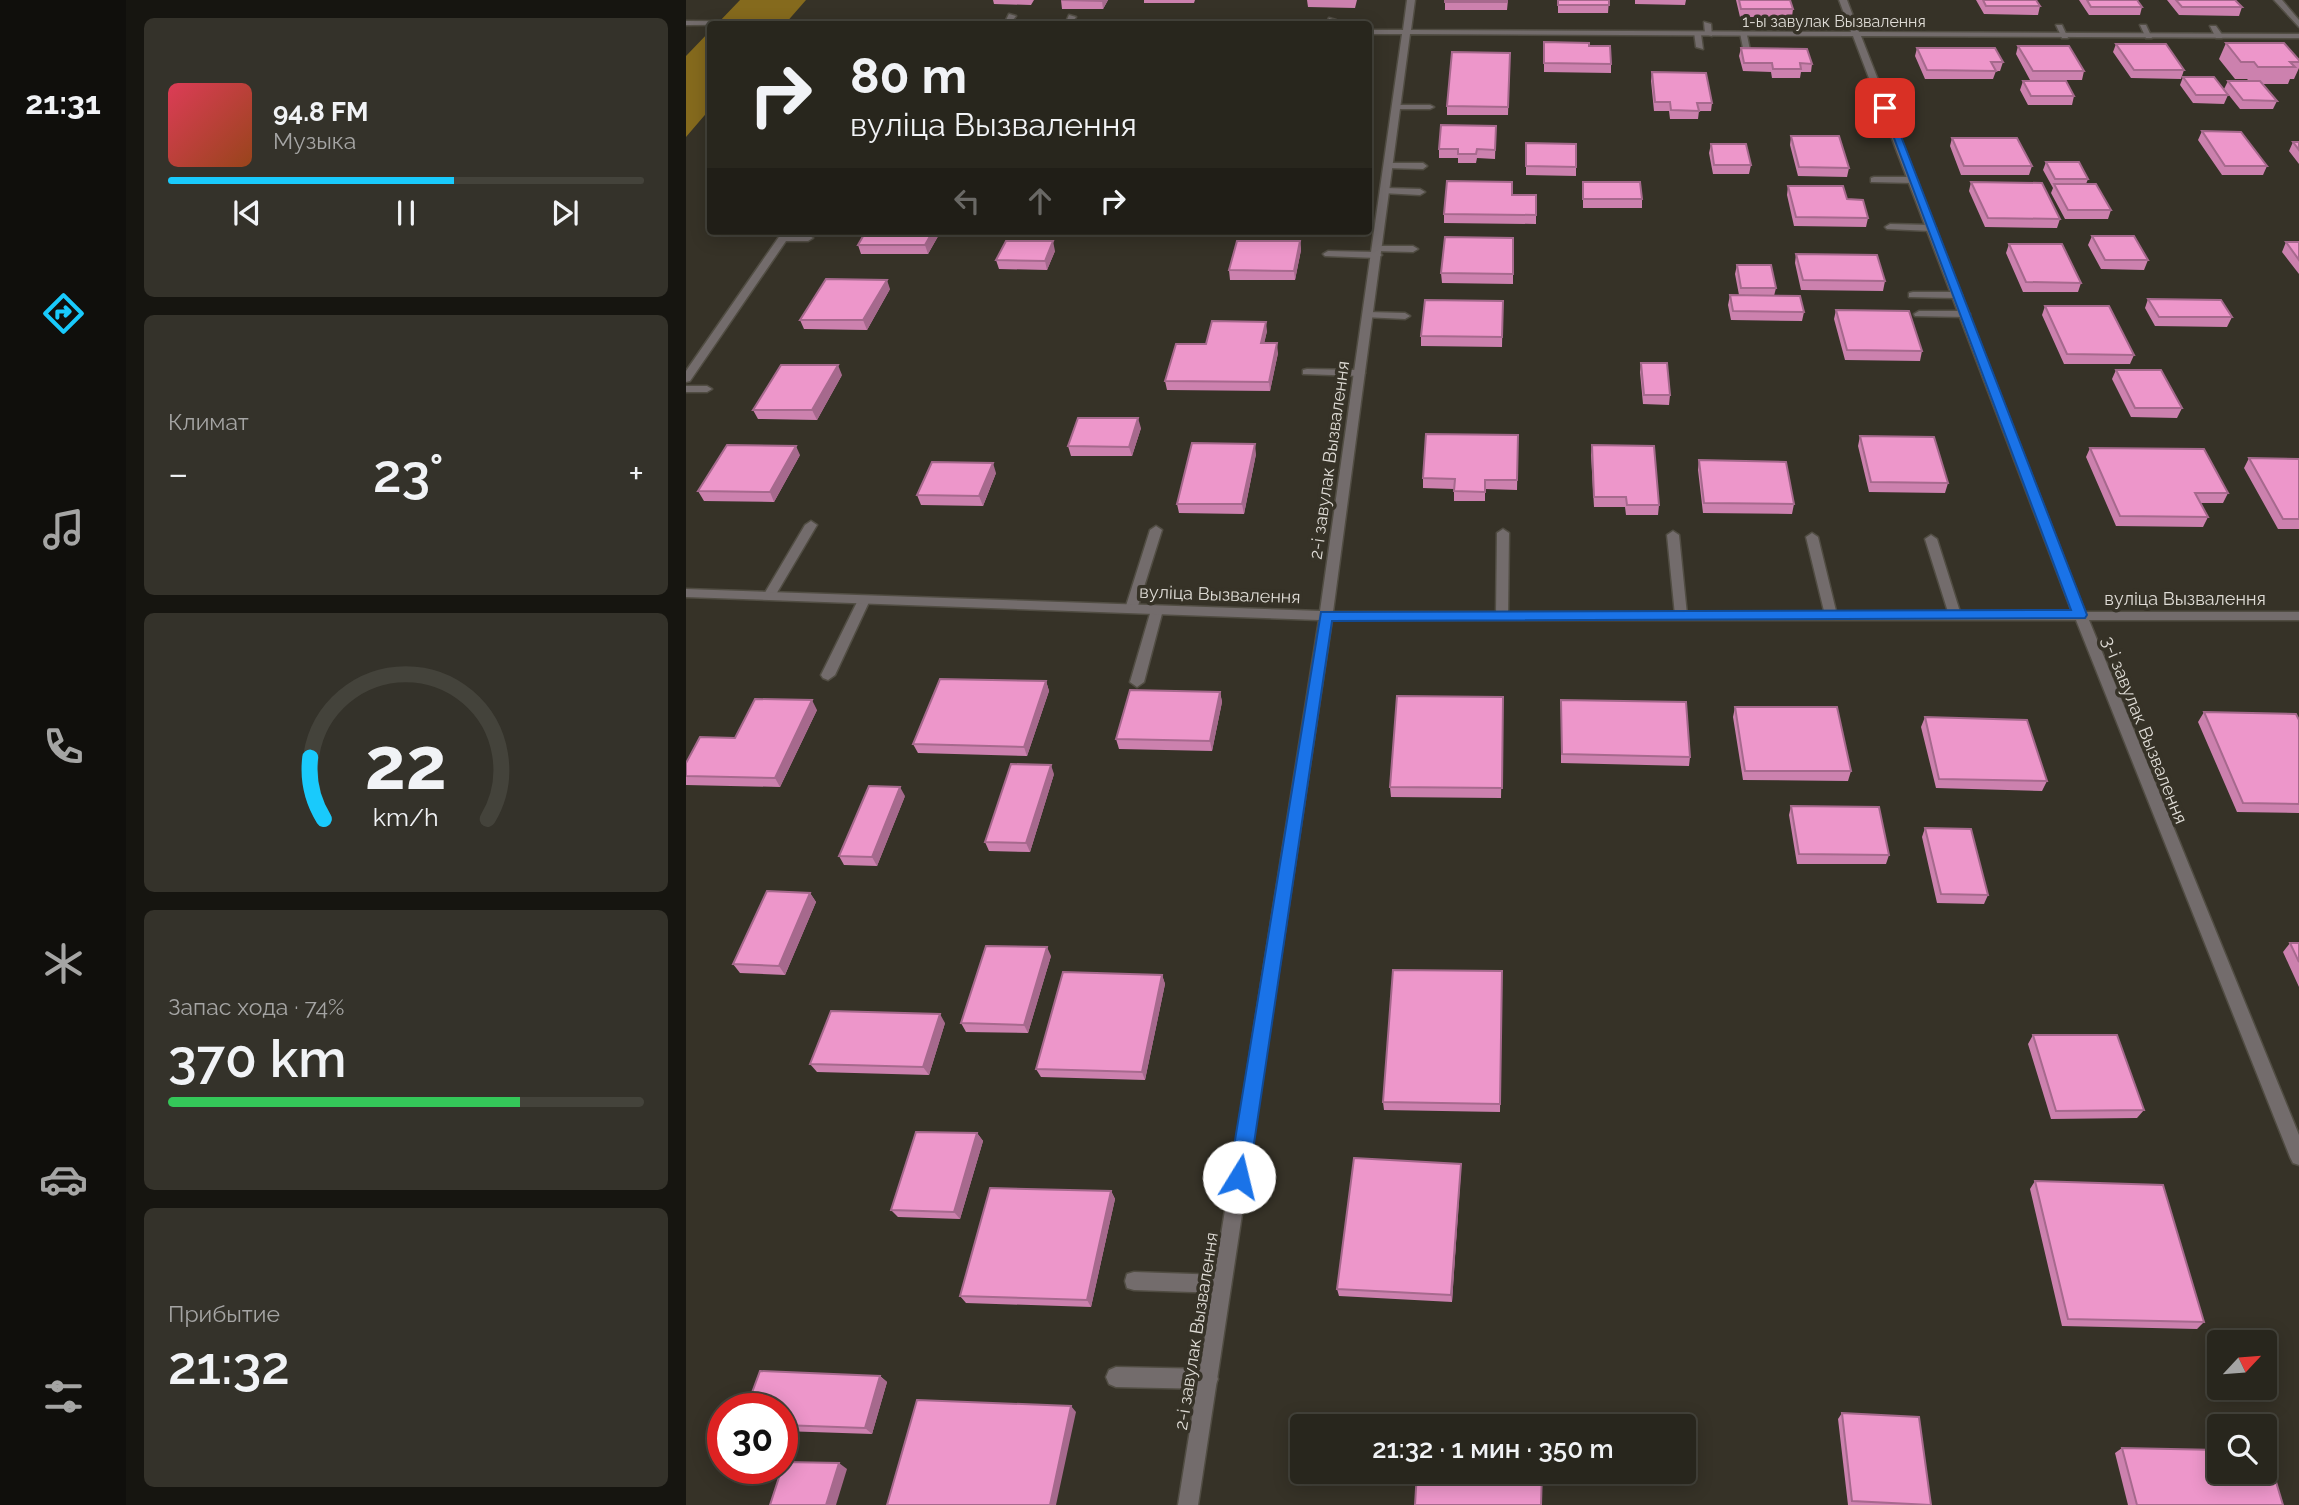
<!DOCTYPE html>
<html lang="ru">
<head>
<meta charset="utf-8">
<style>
  body { margin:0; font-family:Raleway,sans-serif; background:#34322a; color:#f1f3f6; height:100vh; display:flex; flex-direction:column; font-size:26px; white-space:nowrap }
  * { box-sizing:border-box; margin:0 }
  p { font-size:23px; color:#a5a5a4 }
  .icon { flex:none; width:38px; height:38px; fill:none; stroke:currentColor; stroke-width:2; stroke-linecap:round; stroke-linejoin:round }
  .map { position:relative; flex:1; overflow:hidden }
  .drawer { display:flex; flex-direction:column; gap:18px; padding:18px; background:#161510; width:560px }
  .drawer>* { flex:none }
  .banner { position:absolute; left:21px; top:21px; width:665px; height:214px; border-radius:7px; box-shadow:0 4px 18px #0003,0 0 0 2px #44433b; background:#28261d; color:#f1f3f6; overflow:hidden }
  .needle { width:46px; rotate:64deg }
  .fabs { position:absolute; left:1521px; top:1330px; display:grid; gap:14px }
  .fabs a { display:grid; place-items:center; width:70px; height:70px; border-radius:7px; background:#28261d; box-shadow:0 4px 18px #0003,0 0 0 2px #44433b; font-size:35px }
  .speed { position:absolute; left:21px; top:1393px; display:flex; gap:14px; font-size:35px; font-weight:700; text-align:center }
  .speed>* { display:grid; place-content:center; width:91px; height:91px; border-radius:50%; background:#28261d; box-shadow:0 4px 18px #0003,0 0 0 2px #44433b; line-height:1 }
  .speed .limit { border:10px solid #d22; background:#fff; color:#111 }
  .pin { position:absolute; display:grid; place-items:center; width:60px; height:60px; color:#fff; margin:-30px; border-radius:14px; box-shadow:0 4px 10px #0006 }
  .me { position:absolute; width:77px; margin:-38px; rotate:9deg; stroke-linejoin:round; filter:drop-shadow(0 0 5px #0008) }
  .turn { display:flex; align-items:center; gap:24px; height:147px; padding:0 28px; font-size:32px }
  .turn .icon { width:91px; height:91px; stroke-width:2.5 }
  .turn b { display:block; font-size:49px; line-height:60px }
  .lanes { display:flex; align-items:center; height:66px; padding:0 28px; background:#0003; justify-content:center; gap:35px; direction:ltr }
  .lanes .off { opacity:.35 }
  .big { font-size:52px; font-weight:600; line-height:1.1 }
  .drawer .tile { flex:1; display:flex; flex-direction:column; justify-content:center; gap:10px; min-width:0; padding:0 24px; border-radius:10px; background:#34322a }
  .drawer .dial { align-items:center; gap:0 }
  .dial svg { height:182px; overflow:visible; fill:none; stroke:#44433b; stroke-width:7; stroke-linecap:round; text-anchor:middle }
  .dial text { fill:#f1f3f6; stroke:none }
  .song { display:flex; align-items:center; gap:21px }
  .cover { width:84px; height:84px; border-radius:10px; background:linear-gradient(135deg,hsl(350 70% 55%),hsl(20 70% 35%)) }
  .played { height:7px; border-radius:4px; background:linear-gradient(90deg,#19cafc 60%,#44433b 60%) }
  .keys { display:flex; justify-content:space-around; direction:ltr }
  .heat { display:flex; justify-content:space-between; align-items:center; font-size:38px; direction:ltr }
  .charge { height:10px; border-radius:5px; background:linear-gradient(90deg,#34c759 74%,#44433b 0) }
  .trip { position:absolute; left:604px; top:1414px; width:406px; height:70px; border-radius:7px; background:#28261d; box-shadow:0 4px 18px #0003,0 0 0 2px #44433b; font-weight:600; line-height:70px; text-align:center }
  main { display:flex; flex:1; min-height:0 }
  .dock { display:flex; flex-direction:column; width:126px; justify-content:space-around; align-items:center; background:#100f0c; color:#a5a5a4 }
  .dock .icon { width:49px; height:49px }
  .dock .active { color:#19cafc }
  .dock b { font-size:32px; color:#f1f3f6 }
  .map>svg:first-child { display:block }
  .forest { fill:#856a1d }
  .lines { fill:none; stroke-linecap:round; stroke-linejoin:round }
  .lane-casing { stroke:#514d43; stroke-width:3 }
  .street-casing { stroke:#514d43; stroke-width:3 }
  .lane { fill:#736c6c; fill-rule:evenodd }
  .street { fill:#736c6c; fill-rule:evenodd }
  .wall { fill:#cc81ae }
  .shaded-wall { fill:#a6698d }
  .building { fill:#ed96ca; stroke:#a6698d; stroke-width:2 }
  .route { fill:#1a73e8; stroke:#114b97; stroke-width:2 }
  .labels { text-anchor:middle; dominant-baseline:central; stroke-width:7; stroke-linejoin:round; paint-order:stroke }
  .far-street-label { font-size:16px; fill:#dfdcd6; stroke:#363227 }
  .street-label { font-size:18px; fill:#dfdcd6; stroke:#363227 }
</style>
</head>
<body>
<main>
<nav class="dock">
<b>21:31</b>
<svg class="icon active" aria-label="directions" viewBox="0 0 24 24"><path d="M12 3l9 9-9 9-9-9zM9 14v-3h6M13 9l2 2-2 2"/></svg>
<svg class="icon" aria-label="music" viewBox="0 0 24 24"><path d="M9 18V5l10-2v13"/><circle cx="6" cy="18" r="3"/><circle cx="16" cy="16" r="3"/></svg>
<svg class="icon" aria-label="phone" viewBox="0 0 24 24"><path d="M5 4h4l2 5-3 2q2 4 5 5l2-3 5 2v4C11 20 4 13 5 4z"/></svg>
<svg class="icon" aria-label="climate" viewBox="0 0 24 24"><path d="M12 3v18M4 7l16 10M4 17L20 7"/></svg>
<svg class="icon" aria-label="car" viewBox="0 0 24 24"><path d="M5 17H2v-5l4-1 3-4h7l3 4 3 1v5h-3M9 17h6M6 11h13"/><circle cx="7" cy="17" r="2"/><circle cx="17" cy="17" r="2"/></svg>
<svg class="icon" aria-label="filters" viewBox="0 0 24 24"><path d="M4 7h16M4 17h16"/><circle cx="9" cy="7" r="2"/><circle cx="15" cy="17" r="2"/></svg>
</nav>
<section class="drawer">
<div class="tile">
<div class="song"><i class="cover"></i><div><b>94.8 FM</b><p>Музыка</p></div></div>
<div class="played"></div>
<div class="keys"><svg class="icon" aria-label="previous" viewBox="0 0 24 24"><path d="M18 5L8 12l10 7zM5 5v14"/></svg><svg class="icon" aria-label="pause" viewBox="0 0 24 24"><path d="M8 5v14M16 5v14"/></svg><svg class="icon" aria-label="next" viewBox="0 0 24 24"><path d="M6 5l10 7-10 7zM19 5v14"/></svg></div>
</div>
<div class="tile"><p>Климат</p>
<div class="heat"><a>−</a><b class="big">23°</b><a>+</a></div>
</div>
<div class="tile dial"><svg viewBox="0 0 100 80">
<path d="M14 69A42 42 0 1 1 86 69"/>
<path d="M14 69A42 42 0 0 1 8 42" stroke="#19cafc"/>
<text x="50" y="56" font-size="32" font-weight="700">22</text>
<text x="50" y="72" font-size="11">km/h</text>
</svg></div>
<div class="tile"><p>Запас хода · 74%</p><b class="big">370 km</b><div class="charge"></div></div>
<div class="tile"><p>Прибытие</p><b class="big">21:32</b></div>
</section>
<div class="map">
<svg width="1613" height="1505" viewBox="0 0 1613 1505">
  <rect width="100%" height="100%" fill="#363227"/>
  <!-- forest -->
  <path class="forest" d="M54,0H120L99,24H31Z
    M24,31V109L0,137V56Z"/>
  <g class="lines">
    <!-- lane casing -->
    <g class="lane-casing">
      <path id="lane" d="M323,14L330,16L324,24H318Z
        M383,15L390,17L385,24H379Z
        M643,18L650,20L647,24H640Z
        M1018,22L1025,24L1026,36L1019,34Z
        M1370,25H1376L1382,38H1376Z
        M1454,25H1460L1466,38H1460Z
        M1524,26H1530L1537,36L1536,38H1530Z
        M1008,32L1015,34L1017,49L1010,47Z
        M1054,33L1061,35L1064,50L1057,48Z
        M708,105H744L748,107L744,109H708Z
        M703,163H737L741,166L737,169L700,168V164Z
        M1188,177H1227L1231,180L1227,183L1185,182V178Z
        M699,188L734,189L739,192L734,195L696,193L694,191Z
        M1204,224L1245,225L1250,228L1245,231L1201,229L1199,227Z
        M97,231H107L104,235H122L127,238L122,241H100L4,381L0,382V371Z
        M692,246H727L732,249L727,252L689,251L687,249Z
        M642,251L691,252L696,255L691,258L639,256L637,254Z
        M1227,292H1271L1276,295L1271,298L1223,297V293Z
        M1233,311H1279L1284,314L1279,317L1229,316L1228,314Z
        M682,312L719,313L724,316L719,319L678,317V313Z
        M621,369L674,370L679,373L674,376L617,374V370Z
        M0,386H21L26,389L21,392H0Z
        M125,521L131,525L89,596L87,599H79L77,596L119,525Z
        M470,526L476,530L451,609L450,612H440L439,609L464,530Z
        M817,529L823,533L822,615L816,619L810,615L811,533Z
        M987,531L993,535L1001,615L995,619L989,615L981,535Z
        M1126,533L1132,537L1151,615L1145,619L1139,615L1120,537Z
        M1245,535L1251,539L1275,615L1274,618H1264L1263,615L1239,539Z
        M178,596L184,600L149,675L142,680L137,678L135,675L172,600Z
        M471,606L477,610L458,682L451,687L444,682L465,610Z
        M448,1272L536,1275L543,1277L545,1284L543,1291L536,1293L448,1290L441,1288L439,1281L441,1274Z
        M430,1367L522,1369L529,1372L532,1379L529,1386L522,1389L430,1387L423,1384L420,1377L423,1370Z"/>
    </g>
    <!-- street casing -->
    <g class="street-casing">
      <path id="street" d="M721,0H729L725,30L1165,32L1153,0H1161L1173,32L1613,34V38L1175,36L1399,612H1613V620H1403L1613,1135V1165L1607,1163L1604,1157L1390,620H646L512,1505H492L633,620L0,597V589L634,611L716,34H682V30H717ZM724,34L1167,36L1386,612H647Z
        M1588,0H1596L1613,20V27Z
        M0,21L179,22L183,24L0,25Z"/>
    </g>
    <!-- lane -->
    <use href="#lane" class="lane"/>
    <!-- street -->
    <use href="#street" class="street"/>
  </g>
  <!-- wall -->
  <path class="wall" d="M307,0H348L345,5L308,4Z
    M375,0H422L417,9H376Z
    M458,0H509L508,3H458Z
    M621,0H671L669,8L622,7Z
    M759,0H822L821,10H759Z
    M872,0H923L922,13H872Z
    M949,0H1000L999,5L949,4Z
    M1050,0H1104L1107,9L1106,17H1054Z
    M1290,0H1350L1354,6L1352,15L1298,14Z
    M1393,0H1451L1456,7L1454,15H1403Z
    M1481,0H1549L1556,7L1553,16L1493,15Z
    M858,42L903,46L925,64V73L858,72Z
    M1540,43L1613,60V68L1608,79H1604L1602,84H1577L1591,101L1587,109H1554L1538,89L1542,81H1563L1561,79H1549L1533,59Z
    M1430,44L1498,70L1495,79L1445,78L1427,52Z
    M1332,46L1398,71L1396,80H1344L1330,54Z
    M1055,48L1126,64L1125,72H1115L1114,78H1086L1085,72L1057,71L1053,56Z
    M1231,48L1317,62L1314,71H1310L1307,79H1239L1229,56Z
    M824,53L822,115H761V106Z
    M966,72L1026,103L1025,111H1013L1012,119H984L983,111H968L965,81Z
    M1497,77L1542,95L1538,104L1507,103L1494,85Z
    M1337,81L1388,96L1386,105H1342L1334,90Z
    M810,126L809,159L791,158L790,163H772V158H753V149Z
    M1516,131L1581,166L1577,175H1536L1512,140Z
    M1105,136L1163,168L1161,177L1112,176L1104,145Z
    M1266,138L1346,166L1343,175H1275L1264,146Z
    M1607,142H1613V164L1603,151Z
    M840,143L890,167V176L840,175Z
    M1025,144L1065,165L1063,174H1027L1023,153Z
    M1360,162L1402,179L1400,184L1425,210L1422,219H1379L1365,193L1367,188L1357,170Z
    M897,182L956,199V208H897Z
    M1285,182L1374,219L1371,228L1299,227L1283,191Z
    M1102,186L1161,199L1182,218L1180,227L1108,226L1101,195Z
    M850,195V224L758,223V214Z
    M255,231L242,254H175L172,245Z
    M1406,236L1462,260L1458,270L1415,269L1402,245Z
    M827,238V284L756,283L755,273Z
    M614,241L615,250L609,280H544L543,270Z
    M1600,242H1613V274L1596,252Z
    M1323,244L1395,283L1392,292H1337L1320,253Z
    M369,251L361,270L313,269L310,260Z
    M1110,254L1199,281L1197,291L1115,290L1109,263Z
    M1051,265L1090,288L1088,296L1118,312L1116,321L1045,320L1042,305L1044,295H1053L1049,274Z
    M204,289L181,330L118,329L114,320Z
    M1462,299L1546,317L1541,327L1469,326L1459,308Z
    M817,301L816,347L735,346V336Z
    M1359,306L1448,355L1444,364H1378L1356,315Z
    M1150,310L1236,351L1234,361L1159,360L1148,319Z
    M581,331L578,343L592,353L584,391L481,390L479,381L520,344Z
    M955,363L984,395L983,405L957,404L954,372Z
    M1430,370L1496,408L1491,418L1445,417L1426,379Z
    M156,375L131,420L72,419L67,410Z
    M455,428L446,456H385L382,446Z
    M832,435L831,490L799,489V501H768V489L737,488V478Z
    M1174,436L1262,483L1259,493L1183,492L1172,446Z
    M906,445L973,505L972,515H940L939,507H908L905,455Z
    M1404,448L1542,493L1537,503H1514L1522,517L1517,527L1430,526L1400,457Z
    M570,454L558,514L493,513L491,504Z
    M114,455L88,502L18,501L12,491Z
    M1563,458L1613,459V529H1592L1558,468Z
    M1013,460L1108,504L1106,514L1017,513L1012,470Z
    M310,473L297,506L235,505L231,495Z
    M360,681L363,691L341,756L232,753L227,744Z
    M534,692L536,702L526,751L433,749L430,739Z
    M817,697L815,798L705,797L704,787Z
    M875,700L1004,757L1003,766L875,763Z
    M1049,707L1165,771L1162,781L1057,780L1047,717Z
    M131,710L94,787L0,785V763L49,738Z
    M1518,712L1613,720V813L1551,812L1512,722Z
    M1239,717L1361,781L1356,791L1250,788L1235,727Z
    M368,774L344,852L303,851L299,842Z
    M219,796L191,866L158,865L153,856Z
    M1105,806L1203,855L1200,864H1111L1103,815Z
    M1239,828L1302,895L1298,904L1251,903L1236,837Z
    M124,893L130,902L99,975L54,973L47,964Z
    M1604,943H1613V987L1597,952Z
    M365,956L342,1033L280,1032L275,1023Z
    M816,971L814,1112L698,1110L697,1102Z
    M476,975L479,984L459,1080L355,1077L350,1069Z
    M259,1023L243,1075L131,1072L124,1064Z
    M1347,1035L1458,1110L1451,1118L1365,1119L1342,1044Z
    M291,1133L297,1141L274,1219L212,1217L205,1210Z
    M775,1164L766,1302L653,1296L651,1289Z
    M1349,1181L1518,1322L1511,1329L1376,1326L1344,1189Z
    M425,1191L429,1199L405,1307L280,1303L274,1296Z
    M194,1376L201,1382L186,1434L96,1431V1409Z
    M1156,1413L1245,1505H1162L1152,1419Z
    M1436,1448L1597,1505H1442L1429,1453Z"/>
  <!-- shaded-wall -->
  <path class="shaded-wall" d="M416,0H422L417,9L416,1Z
    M247,231H255L242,254L239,245Z
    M367,241L369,251L361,270L359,261Z
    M614,241L615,250L609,280L608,271Z
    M201,280L204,289L181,330L177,320Z
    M580,322L581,331L576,353L575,343Z
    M591,343L592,353L584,391L583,382Z
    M152,365L156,375L131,420L126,410Z
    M452,418L455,428L446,456L443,447Z
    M569,444L570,454L558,514L556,504Z
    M110,446L114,455L88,502L84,492Z
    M307,463L310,473L297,506L293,496Z
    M360,681L363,691L341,756L338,747Z
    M534,692L536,702L526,751L524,741Z
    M126,700L131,710L94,787L89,778Z
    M365,765L368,774L344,852L340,843Z
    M214,787L219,796L191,866L186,857Z
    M124,893L130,902L99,975L93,966Z
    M361,947L365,956L342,1033L338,1025Z
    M476,975L479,984L459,1080L456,1072Z
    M254,1014L259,1023L243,1075L237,1067Z
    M291,1133L297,1141L274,1219L268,1212Z
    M775,1164V1171L766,1302L765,1295Z
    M425,1191L429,1199L405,1307L401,1300Z
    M194,1376L201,1382L186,1434L179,1428Z
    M385,1406L390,1412L370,1505H364Z
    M153,1463L161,1469L150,1505H140Z"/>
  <!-- building -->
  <path class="building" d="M375,0H416V1Z
    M759,0H821V2H759Z
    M872,0H923V5H872Z
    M1053,0H1104L1107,9H1055Z
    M1297,0H1350L1354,6H1300Z
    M1401,0H1451L1456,7H1405Z
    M1490,0H1549L1556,7H1496Z
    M858,42L903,43V46H924L925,64L858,63Z
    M1540,43H1598L1613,60V62H1604L1609,67H1572L1568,62H1555Z
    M1430,44H1480L1498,70H1448Z
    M1332,46H1383L1398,71H1347Z
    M1055,48L1121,49L1126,64L1114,63L1115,69H1087L1086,63H1058Z
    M1231,48H1309L1317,62H1305L1310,71L1241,70Z
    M766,52L824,53L822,107L761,106Z
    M966,72L1020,73L1026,103H1011L1013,111L985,110L984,102H969Z
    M1497,77H1528L1542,95H1510Z
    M1337,81H1380L1388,96H1345Z
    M1542,81H1574L1591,101L1557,100Z
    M755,125L810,126L809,150L791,149L790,154H772V149H753Z
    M1516,131L1555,132L1581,166H1539Z
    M1105,136H1153L1163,168L1113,167Z
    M1266,138H1331L1346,166H1278Z
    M1607,142H1613V150Z
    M840,143L890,144V167L840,166Z
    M1025,144H1060L1065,165H1028Z
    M1360,162H1393L1402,179H1369Z
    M761,181L826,182V195H850V215L758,214Z
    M897,182H954L956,199H897Z
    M1285,182L1356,183L1374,219L1302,218Z
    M1368,184H1410L1425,210H1382Z
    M1102,186H1157L1161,199L1177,200L1182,218L1110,217Z
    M180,231H247L239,245H172Z
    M1406,236H1448L1462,260H1419Z
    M759,237L827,238V274L755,273Z
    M320,241H367L359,261L310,260Z
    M551,241H614L608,271L543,270Z
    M1600,242H1613V260Z
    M1323,244H1376L1395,283L1340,282Z
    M1110,254L1191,255L1199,281L1117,280Z
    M1051,265H1085L1090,288H1055Z
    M140,279L201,280L177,320H114Z
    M1044,295L1114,296L1118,312L1047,311Z
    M1462,299L1535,300L1546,317H1473Z
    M739,300L817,301L816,337L735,336Z
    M1359,306H1423L1448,355L1381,354Z
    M1150,310L1223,311L1236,351L1161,350Z
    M526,321L580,322L575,343H591L583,382L479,381L490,344H520Z
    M955,363H981L984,395H958Z
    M95,365H152L126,410H67Z
    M1430,370H1475L1496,408H1449Z
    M392,418H452L443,447L382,446Z
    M740,434L832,435L831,480H799V492L768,491L769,479L737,478Z
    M1174,436L1248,437L1262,483L1185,482Z
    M506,443L569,444L556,504H491Z
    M41,445L110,446L84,492L12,491Z
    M906,445L968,446L973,505H941L940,497H908Z
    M1404,448L1518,449L1542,493H1509L1522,517L1434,516Z
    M1563,458L1613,459V519H1597Z
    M1013,460L1100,462L1108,504L1018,503Z
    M246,462L307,463L293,496L231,495Z
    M254,679L360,681L338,747L227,744Z
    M444,690L534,692L524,741L430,739Z
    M711,696L817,697L816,788L704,787Z
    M69,699L126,700L89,778L0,776V763L14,737L49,738Z
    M875,700L1000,702L1004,757L876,754Z
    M1049,707H1151L1165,771H1059Z
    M1518,712L1610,714L1613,720V804L1557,803Z
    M1239,717L1341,720L1361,781L1253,779Z
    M325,764L365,765L340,843L299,842Z
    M183,786L214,787L186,857L153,856Z
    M1105,806L1193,807L1203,855L1113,854Z
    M1239,828L1285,829L1302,895L1255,894Z
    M81,891L124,893L93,966L47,964Z
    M1604,943H1613V962Z
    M300,946L361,947L338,1025L275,1023Z
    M707,970L816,971L814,1104L697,1102Z
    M377,972L476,975L456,1072L350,1069Z
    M145,1011L254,1014L237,1067L124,1064Z
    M1347,1035H1431L1458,1110L1370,1111Z
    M230,1132L291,1133L268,1212L205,1210Z
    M668,1158L775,1164L765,1295L651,1289Z
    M1349,1181L1477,1185L1518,1322L1382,1319Z
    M304,1188L425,1191L401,1300L274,1296Z
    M74,1371L194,1376L179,1428L96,1425V1409H60Z
    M231,1400L385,1406L364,1505H201Z
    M1156,1413L1233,1417L1245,1505L1166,1501Z
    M735,1414L857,1419L856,1426H734Z
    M1436,1448L1533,1450V1472H1578V1452H1581L1597,1505H1451Z
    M98,1462L153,1463L140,1505H84Z
    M731,1472H856L855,1505H729Z"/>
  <!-- route -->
  <path class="route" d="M1196,106L1204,108L1401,615L1399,618L646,621L563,1177L560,1184L553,1187L546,1184L543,1177L635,612L1385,610Z"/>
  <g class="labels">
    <!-- far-street labels -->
    <g class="far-street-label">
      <text x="1148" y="21">1-ы завулак Вызвалення</text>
    </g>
    <!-- street labels -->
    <g class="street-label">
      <text transform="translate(643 460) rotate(-82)">2-і завулак Вызвалення</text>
      <text transform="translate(534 594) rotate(2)">вуліца Вызвалення</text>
      <text x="1499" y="598">вуліца Вызвалення</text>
      <text transform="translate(1459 730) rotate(68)">3-і завулак Вызвалення</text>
      <text transform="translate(510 1331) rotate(-81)">2-і завулак Вызвалення</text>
    </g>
  </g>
</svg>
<div class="fabs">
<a><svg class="needle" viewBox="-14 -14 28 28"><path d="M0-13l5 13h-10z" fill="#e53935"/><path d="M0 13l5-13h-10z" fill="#a5a5a4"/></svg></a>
<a><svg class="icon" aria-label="search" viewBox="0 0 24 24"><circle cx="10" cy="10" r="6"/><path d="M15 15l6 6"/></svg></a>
</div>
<div class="speed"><div class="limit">30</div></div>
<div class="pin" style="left:1199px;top:108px;background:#d93025"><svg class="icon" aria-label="arrive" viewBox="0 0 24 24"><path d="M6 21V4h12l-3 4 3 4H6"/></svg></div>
<svg class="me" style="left:553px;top:1177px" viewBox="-20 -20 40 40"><circle r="19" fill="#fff"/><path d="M0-13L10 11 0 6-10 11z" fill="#1a73e8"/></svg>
<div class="trip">21:32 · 1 мин · 350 m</div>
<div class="banner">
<div class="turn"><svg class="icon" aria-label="right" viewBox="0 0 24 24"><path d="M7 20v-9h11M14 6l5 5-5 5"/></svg><div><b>80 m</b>вуліца Вызвалення</div></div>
<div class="lanes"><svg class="icon off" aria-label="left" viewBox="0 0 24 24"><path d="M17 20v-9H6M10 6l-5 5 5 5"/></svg><svg class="icon off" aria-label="ahead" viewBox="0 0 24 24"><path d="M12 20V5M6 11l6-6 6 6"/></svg><svg class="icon" aria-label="right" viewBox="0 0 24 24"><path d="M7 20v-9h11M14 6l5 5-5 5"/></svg></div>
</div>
</div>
</main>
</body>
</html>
